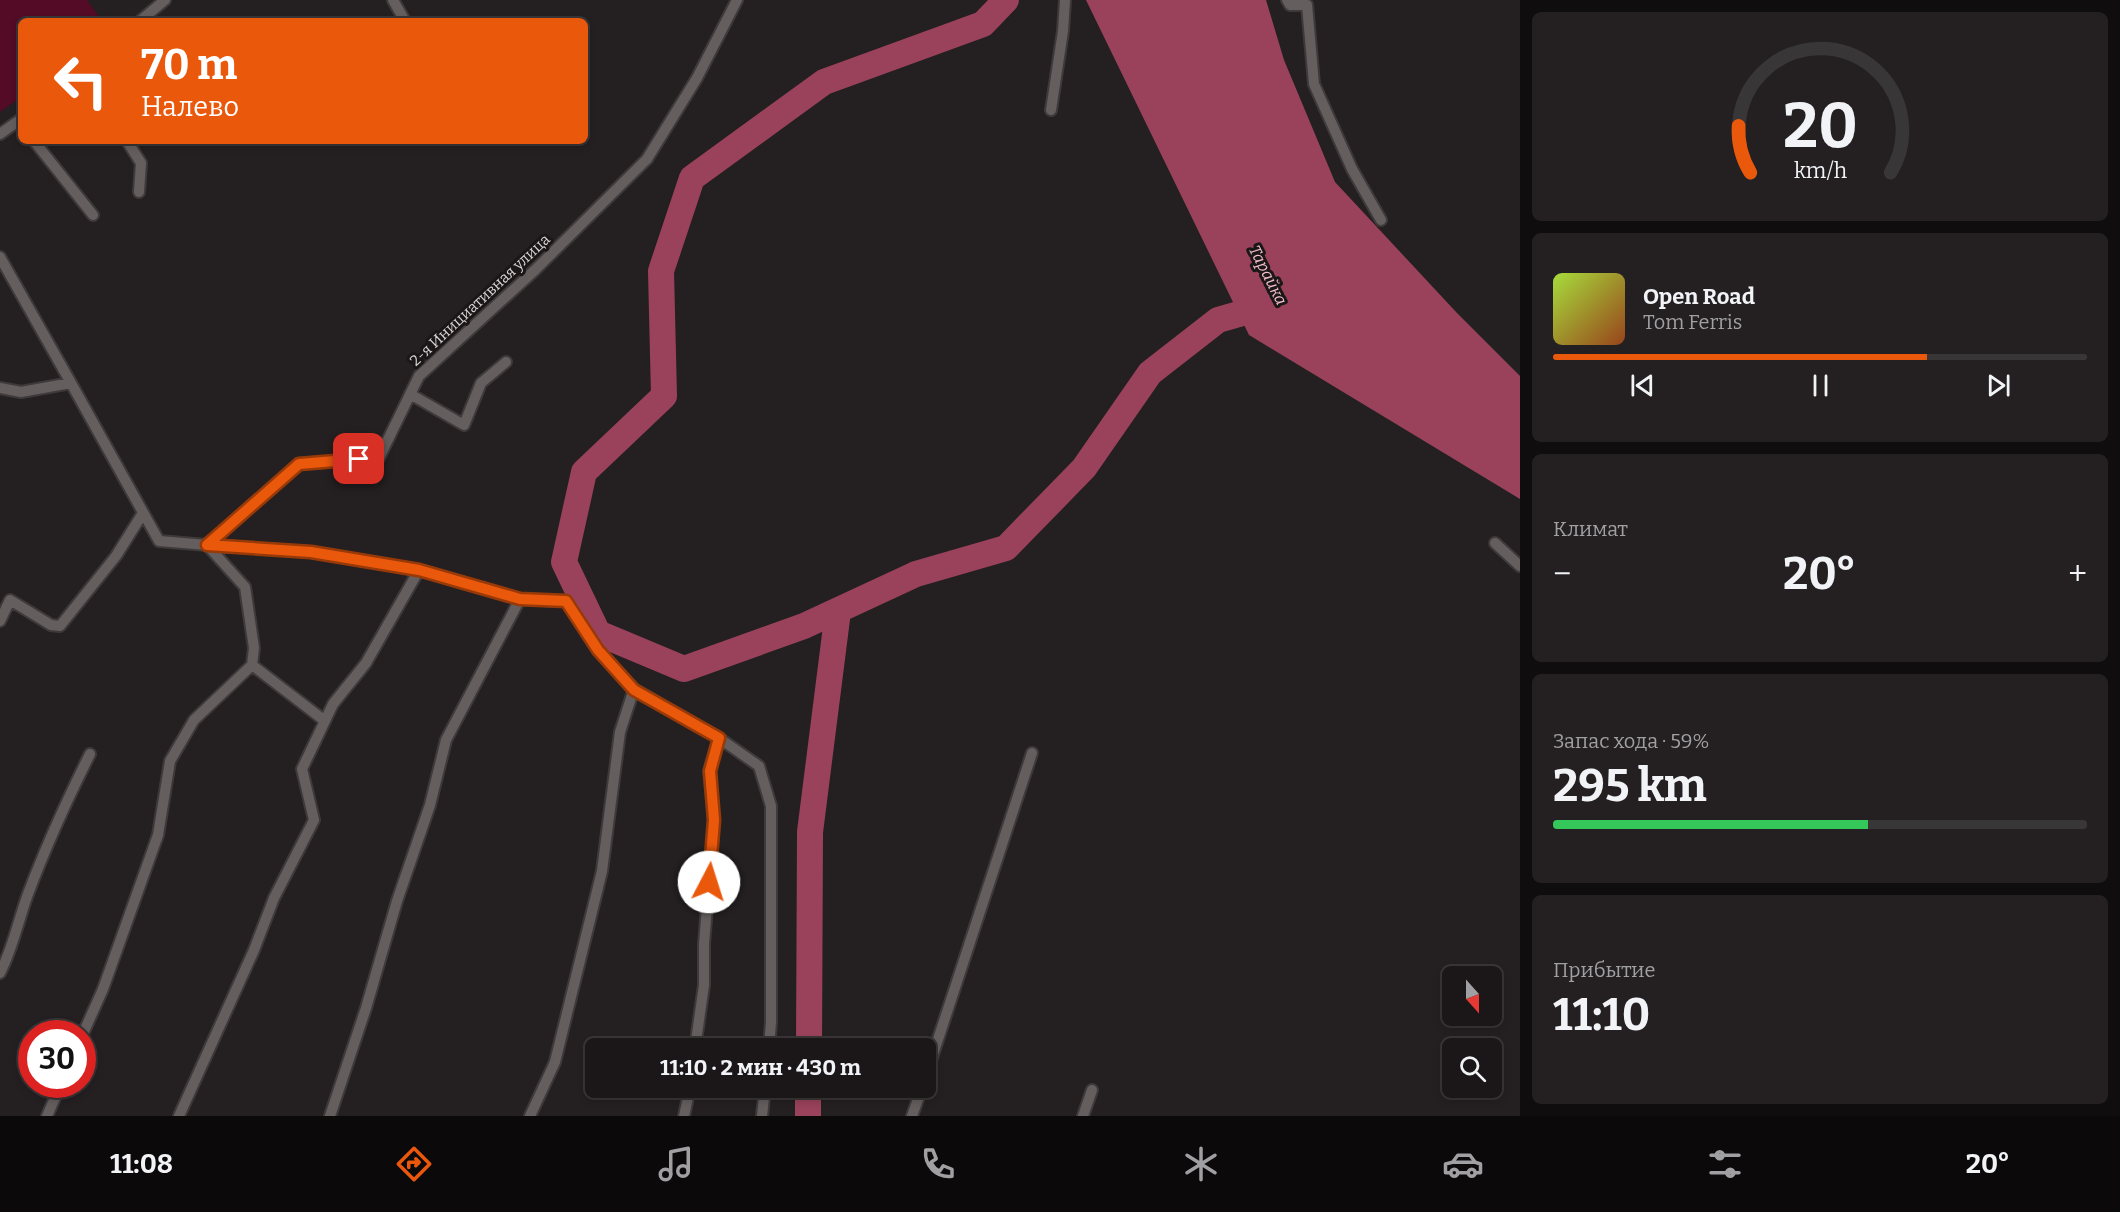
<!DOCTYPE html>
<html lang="ru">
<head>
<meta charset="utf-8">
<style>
  body { margin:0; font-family:Bitter,serif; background:#242021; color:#f1f3f6; height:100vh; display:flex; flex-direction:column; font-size:22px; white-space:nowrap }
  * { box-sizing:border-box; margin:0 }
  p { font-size:20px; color:#a09fa2 }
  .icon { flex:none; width:33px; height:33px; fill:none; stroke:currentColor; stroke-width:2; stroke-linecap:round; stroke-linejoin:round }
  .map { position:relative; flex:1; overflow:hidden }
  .panel { display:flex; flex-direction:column; gap:12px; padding:12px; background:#0f0d0d; width:600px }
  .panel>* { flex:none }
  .hud { position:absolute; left:18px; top:18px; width:570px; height:126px; border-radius:9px; box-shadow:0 3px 9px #0003,0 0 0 2px #393637; background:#ea580c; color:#fff; overflow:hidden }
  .needle { width:39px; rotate:159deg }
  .fabs { position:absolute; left:1442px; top:966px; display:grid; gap:12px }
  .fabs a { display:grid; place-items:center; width:60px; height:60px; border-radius:9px; background:#1b1718; box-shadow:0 3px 9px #0003,0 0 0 2px #393637; font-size:30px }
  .speed { position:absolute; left:18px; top:1020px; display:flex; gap:12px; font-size:30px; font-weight:700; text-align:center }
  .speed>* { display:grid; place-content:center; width:78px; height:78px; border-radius:50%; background:#1b1718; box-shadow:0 3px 9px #0003,0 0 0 2px #393637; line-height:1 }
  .speed .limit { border:9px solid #d22; background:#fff; color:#111 }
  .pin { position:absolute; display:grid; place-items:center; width:51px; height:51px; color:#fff; margin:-26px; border-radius:12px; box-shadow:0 3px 9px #0006 }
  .me { position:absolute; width:66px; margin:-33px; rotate:5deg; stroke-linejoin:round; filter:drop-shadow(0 0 4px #0008) }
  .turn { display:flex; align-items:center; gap:21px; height:126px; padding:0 24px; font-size:27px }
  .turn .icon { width:78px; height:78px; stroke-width:2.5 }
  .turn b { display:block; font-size:42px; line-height:51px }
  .big { font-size:45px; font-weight:700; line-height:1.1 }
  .panel .widget { flex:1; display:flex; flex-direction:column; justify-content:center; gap:9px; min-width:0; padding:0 21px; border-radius:9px; background:#242021 }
  .panel .dial { align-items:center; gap:0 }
  .dial svg { height:156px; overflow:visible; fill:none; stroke:#393637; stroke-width:7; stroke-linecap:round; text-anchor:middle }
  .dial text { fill:#f1f3f6; stroke:none }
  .song { display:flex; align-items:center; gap:18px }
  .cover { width:72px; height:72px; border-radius:9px; background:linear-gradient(135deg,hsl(80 70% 55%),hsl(20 70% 35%)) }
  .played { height:6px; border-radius:3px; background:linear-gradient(90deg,#ea580c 70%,#393637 70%) }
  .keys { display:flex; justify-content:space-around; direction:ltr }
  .heat { display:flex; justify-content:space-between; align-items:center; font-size:33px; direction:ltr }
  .charge { height:9px; border-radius:4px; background:linear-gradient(90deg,#34c759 59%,#393637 0) }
  .trip { position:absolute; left:585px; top:1038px; width:351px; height:60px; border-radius:9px; background:#1b1718; box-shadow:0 3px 9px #0003,0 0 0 2px #393637; font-weight:700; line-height:60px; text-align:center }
  .dock { display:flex; height:96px; justify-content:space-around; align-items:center; background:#0b090a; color:#a09fa2 }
  .dock .icon { width:42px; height:42px }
  .dock .on { color:#ea580c }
  .dock b { font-size:27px; color:#f1f3f6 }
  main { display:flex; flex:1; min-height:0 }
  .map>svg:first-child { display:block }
  .green { fill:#530b26 }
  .water { fill:#9a425b }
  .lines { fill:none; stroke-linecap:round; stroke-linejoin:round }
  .river { stroke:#9a425b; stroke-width:26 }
  .street-casing { stroke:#3e3a3b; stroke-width:14 }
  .street { stroke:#655e5f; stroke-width:10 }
  .route-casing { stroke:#983908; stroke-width:15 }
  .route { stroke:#ea580c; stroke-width:10 }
  .labels { text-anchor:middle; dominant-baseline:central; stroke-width:6; stroke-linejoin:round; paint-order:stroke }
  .street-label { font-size:15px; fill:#dad6d7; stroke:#1b1617 }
  .water-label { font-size:16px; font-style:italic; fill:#f2bfca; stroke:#1b1617 }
</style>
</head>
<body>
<main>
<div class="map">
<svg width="1520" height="1116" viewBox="0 0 1520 1116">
  <rect width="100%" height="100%" fill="#241f20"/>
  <!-- green -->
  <path class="green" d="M0,0H87L102,21H21V97L0,112Z"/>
  <!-- water -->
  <path class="water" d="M1086,0H1266L1284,60L1335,182L1457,313L1520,376V499L1249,335Z"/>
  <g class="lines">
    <!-- river -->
    <path class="river" d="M1006,0L983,24L824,82L692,178L661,271L664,396L584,472L564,562L598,633L684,669L804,626L916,574L1006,548L1084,468L1150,373L1218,320L1270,305
      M809,1048L810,832L838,611
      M808,1116V1088"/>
    <!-- street casing -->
    <g class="street-casing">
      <path id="street" d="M393,0L405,21
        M1287,0L1290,5H1307L1314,84L1352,169L1381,220
        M140,21L165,0
        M1051,110L1063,31L1065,0
        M0,134L21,119
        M34,141L93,215
        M127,141L141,163L139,192
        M0,257L71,383
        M0,388L21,392L71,383L159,541L207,545L299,464L379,458L419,376L535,270L647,159L697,78L737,0
        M410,394L464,425L481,383L506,362
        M1495,543L1520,566
        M207,545L311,552L419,570L520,599L566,601L598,650L634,689L719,738L709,771L714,820L704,944V985L695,1048
        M0,621L10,600L51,625L60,626L116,556L143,513
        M252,665L325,721
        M719,738L759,766L771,806V1022L769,1048
        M0,973C13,948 18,921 28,894C46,846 67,800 90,754
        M82,1036L103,989L158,835L170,761L194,720L252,665L254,648L245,587L207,545
        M926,1076L1032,753
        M47,1116L61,1084
        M179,1116L254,950L274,898L314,820L302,769L333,704L366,663L419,570
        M330,1116L366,1008L397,901L430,805L446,740L520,599
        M530,1116L555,1062L602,871L620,732L634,689
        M684,1116L690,1088
        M762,1116L765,1088
        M912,1116L922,1088
        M1083,1116L1092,1090"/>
    </g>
    <!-- street -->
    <use href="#street" class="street"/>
  </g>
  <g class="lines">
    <!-- route casing -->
    <g class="route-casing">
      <path id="route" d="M359,459L299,464L207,545L311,552L419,570L520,599L566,601L598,650L634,690L719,738L710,771L714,820L709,882"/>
    </g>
    <!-- route -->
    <use href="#route" class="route"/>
  </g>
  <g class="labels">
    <!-- street labels -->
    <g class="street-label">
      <text transform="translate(480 300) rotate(-43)">2-я Инициативная улица</text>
    </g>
    <!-- water labels -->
    <g class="water-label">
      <text transform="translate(1268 275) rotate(63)">Тарайка</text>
    </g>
  </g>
</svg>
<div class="fabs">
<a><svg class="needle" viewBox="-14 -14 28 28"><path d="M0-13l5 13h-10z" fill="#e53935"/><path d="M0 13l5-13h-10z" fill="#a09fa2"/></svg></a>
<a><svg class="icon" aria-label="search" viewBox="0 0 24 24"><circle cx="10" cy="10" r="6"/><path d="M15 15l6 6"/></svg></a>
</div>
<div class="speed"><div class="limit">30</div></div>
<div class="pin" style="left:359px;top:459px;background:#d93025"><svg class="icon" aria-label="arrive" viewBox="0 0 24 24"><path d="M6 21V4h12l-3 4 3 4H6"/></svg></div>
<svg class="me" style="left:709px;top:882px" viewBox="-20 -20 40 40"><circle r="19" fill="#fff"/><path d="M0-13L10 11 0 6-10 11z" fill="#ea580c"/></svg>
<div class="trip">11:10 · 2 мин · 430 m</div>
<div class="hud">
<div class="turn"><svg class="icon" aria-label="left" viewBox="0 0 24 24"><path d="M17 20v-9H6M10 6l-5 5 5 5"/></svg><div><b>70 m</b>Налево</div></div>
</div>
</div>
<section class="panel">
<div class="widget dial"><svg viewBox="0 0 100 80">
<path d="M14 69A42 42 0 1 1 86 69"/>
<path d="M14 69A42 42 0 0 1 8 45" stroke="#ea580c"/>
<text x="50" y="56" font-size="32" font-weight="700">20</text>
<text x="50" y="72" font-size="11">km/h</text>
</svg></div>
<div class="widget">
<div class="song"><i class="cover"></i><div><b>Open Road</b><p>Tom Ferris</p></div></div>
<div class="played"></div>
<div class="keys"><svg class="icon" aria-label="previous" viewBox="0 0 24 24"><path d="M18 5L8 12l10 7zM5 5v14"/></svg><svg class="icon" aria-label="pause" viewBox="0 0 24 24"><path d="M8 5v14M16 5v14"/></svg><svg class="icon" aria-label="next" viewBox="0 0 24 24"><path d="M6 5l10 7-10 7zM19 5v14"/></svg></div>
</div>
<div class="widget"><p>Климат</p>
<div class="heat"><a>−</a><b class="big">20°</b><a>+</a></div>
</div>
<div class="widget"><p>Запас хода · 59%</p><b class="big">295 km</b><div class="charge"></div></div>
<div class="widget"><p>Прибытие</p><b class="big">11:10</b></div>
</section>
</main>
<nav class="dock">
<b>11:08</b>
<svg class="icon on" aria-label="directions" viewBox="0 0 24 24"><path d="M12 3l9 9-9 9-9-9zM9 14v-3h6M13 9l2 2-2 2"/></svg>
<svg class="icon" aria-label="music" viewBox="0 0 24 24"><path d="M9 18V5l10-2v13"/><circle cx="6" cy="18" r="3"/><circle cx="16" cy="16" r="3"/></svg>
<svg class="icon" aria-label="phone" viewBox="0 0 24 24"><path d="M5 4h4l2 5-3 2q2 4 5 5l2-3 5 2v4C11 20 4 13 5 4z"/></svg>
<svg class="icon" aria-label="climate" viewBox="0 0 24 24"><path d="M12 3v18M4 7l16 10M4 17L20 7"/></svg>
<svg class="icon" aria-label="car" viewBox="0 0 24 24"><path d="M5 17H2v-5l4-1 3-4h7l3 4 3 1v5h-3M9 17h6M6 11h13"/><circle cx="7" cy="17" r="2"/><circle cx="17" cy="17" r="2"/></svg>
<svg class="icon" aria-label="filters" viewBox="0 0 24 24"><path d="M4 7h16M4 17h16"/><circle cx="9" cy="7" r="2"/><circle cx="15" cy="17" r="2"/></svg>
<b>20°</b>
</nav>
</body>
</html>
